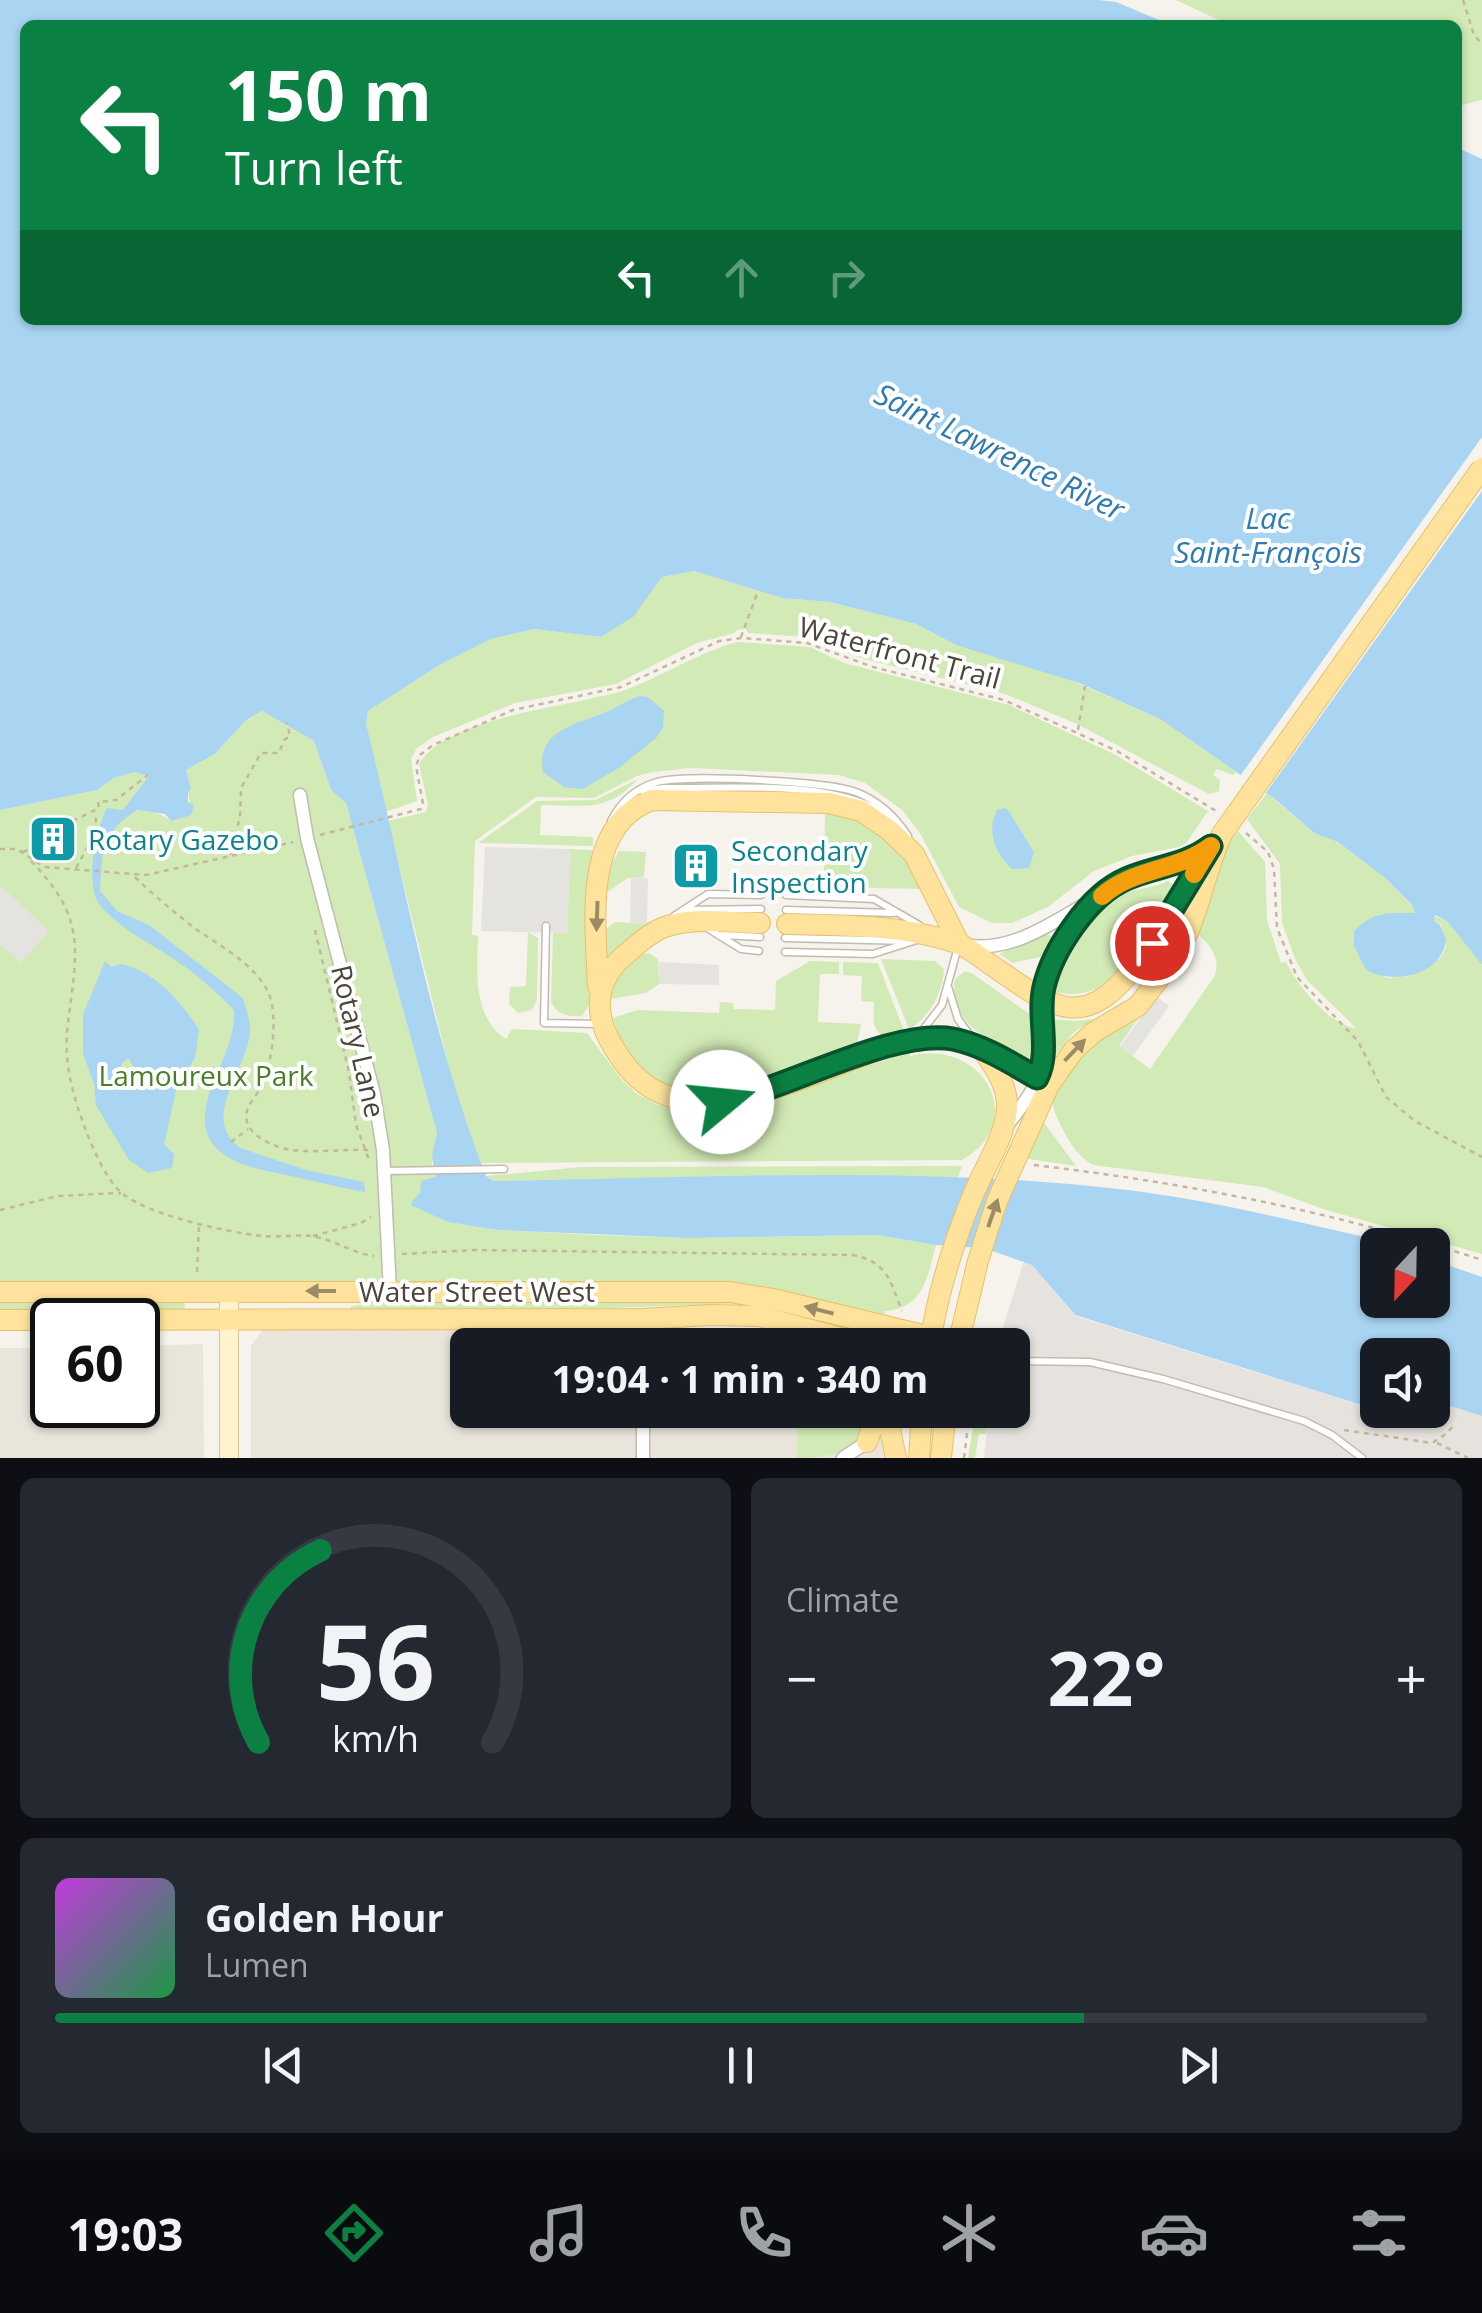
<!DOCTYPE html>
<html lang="en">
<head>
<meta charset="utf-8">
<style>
  body { margin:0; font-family:"Open Sans",sans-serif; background:#242831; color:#f1f3f6; height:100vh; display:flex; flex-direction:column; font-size:38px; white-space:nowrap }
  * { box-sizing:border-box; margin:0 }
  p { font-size:32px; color:#9ea1a6 }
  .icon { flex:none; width:55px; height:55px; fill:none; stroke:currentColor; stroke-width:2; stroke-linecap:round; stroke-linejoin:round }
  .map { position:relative; height:1458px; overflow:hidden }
  .sheet { display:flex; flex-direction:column; gap:20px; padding:20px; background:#0d0f14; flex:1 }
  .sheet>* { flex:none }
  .guide { position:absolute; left:20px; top:20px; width:1442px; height:305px; border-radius:15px; box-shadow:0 2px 8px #0004; background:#0b8043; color:#fff; overflow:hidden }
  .needle { width:65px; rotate:202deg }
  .buttons { position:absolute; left:1360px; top:1228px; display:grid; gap:20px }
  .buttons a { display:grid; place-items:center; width:90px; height:90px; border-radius:15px; background:#171b24; box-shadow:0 2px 8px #0004; font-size:50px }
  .speed { position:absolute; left:30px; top:1298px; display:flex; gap:20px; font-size:50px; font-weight:700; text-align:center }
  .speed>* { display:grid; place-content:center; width:130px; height:130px; border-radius:50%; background:#171b24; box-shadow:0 2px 8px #0004; line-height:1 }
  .speed .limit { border:5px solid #111; border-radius:15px; background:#fff; color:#111 }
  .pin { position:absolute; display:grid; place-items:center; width:85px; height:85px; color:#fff; margin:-42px; border:5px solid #fff; border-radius:50%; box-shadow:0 2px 10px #0007 }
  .me { position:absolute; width:110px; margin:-55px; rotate:73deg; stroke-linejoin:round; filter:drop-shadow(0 0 8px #0008) }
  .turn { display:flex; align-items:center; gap:35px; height:210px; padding:0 40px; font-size:45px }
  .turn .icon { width:130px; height:130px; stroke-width:2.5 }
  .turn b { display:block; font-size:70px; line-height:85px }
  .lanes { display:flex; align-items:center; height:95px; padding:0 40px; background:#0003; justify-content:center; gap:50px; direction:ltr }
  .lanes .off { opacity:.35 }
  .big { font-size:75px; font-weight:700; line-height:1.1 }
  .sheet .widget { flex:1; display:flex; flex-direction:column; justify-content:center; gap:15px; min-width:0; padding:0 35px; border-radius:15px; background:#242831 }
  .sheet .dial { align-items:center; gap:0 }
  .dial svg { height:260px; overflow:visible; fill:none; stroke:#363941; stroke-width:7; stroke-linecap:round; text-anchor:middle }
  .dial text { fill:#f1f3f6; stroke:none }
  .song { display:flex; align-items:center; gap:30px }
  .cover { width:120px; height:120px; border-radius:15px; background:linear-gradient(135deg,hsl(290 70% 55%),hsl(140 70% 35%)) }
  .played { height:10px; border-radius:5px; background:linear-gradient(90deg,#0b8043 75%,#363941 75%) }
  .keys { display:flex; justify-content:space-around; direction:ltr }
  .heat { display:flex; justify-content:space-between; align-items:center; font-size:55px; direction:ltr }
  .sheet .tiles { flex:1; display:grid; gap:20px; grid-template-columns:1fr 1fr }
  .widget:last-child { grid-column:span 2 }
  .trip { position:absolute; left:450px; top:1328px; width:580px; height:100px; border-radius:15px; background:#171b24; box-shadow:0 2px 8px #0004; font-weight:700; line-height:100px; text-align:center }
  .dock { display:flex; height:160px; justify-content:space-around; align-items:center; background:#090b0e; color:#9ea1a6 }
  .dock .icon { width:70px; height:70px }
  .dock .active { color:#0b8043 }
  .dock b { font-size:45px; color:#f1f3f6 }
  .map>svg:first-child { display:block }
  .residential { fill:#eae5da }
  .industrial { fill:#e6e2dd }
  .green { fill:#d2eab5 }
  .parking { fill:#e5e3e0 }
  .water { fill:#a9d4f2; fill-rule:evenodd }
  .pier { fill:#f6f3ec }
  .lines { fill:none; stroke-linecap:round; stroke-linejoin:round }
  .primary-tunnel { stroke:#d4d0c8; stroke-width:20; stroke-dasharray:20 10; stroke-linecap:butt }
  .lane-casing { stroke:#c2bbae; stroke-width:9 }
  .street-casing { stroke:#c2bbae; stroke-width:15 }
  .secondary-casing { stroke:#d6c79b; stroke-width:20 }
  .primary-casing { stroke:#e6c16a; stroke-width:22 }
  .path { stroke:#c4b79f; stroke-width:2.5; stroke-dasharray:5 5; stroke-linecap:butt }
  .lane { stroke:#fff; stroke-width:6 }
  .street { stroke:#fff; stroke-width:12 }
  .secondary { stroke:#fff3cd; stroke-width:18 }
  .primary { stroke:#ffe39c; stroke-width:20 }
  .primary-bridge-casing { stroke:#e6c16a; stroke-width:22; stroke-linecap:butt }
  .primary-bridge { stroke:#ffe39c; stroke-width:20 }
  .oneway { fill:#9c8c66 }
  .route-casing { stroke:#07532c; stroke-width:25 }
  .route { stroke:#0b8043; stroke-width:18 }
  .slow { stroke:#f59e0b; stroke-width:18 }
  .labels { text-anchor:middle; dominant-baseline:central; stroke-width:8; stroke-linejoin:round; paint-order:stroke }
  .street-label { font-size:28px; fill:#4b4439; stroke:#fff }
  .culture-label { font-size:28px; fill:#0d838f; stroke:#fff; text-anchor:start }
  .park-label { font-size:28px; fill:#4a7f2a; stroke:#fff }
  .water-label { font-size:30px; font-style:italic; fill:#2e7ab2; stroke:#fff }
</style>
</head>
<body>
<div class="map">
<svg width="1482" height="1458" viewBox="0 0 1482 1458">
  <rect width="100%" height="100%" fill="#f6f3ec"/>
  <!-- residential -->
  <path class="residential" d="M264,1328L748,1331L803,1345H468V1410H874L887,1458H251V1346Z
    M203,1344L204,1458H0V1348H52V1405H138V1346Z"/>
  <!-- industrial -->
  <path class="industrial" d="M1024,1261L1032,1265L1075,1316L1434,1428L1444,1404L1482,1416V1458H984L989,1410H1012V1345H997Z"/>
  <!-- green -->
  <path class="green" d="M1176,0H1482V100L1462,105L1458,103V25H1229Z
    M694,571L782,598L830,602L916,624L956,645L1054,673L1160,719L1236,772L1233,775L1217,769L1213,775L1220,780L1219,791L1209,794L1077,724L1005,694L864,659L807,637L748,633L746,629L736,630L735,633L697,643L616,684L515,703L433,737L417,748L411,759L417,801L386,812L366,725L368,711L441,664L491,639L534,629L601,637L632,617L662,577Z
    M738,642L810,647L844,663L1009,705L1114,754L1208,811L1187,842L1179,847L1132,856L1094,871L1048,907L1012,923H992L959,907L920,833L902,810L865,783L839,775L691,768L653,772L637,776L594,798L536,797L475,841L472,935L478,936C477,971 472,1016 506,1039L512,1029L587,1033L622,1080L637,1094L658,1105L695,1115L733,1113L908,1052L910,1056C985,1038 1029,1123 962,1160L481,1163L458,1104L388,821L426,812L428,805L419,764C449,715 574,707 625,690C664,676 698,652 738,642Z
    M262,711L314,741L331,790L346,803L437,1133L432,1163L434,1179L448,1222L497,1230L596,1235L688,1238L877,1235L936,1245C927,1278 924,1308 885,1311L883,1318C826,1303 770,1286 711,1282L0,1283V810L97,790L114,778L134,772L149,776L123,811C144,810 156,810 171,821L190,804L188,793L191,788L186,770L215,754L246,720Z
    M638,779C607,813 583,805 541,805L540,835L593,837V846L478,843L537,801L595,800Z
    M1267,793L1314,833L1338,842L1384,877L1415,909V913H1399L1355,931L1354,946L1366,970L1388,978L1411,976L1440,958L1446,947L1441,925L1434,921V916L1447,921L1482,965V1254L1323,1209L1263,1187L1093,1165C1079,1157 1071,1145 1063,1130C1059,1121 1052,1110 1053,1100C1055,1067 1121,1024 1146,1007L1119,1046L1150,1069L1214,977C1222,958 1210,946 1197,933L1216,861L1238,831L1265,862L1267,920L1281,963L1286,962C1298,986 1329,1025 1356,1028L1307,980L1296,961L1282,923L1280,864L1247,819Z
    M825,811L865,821L908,859L922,889L824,887Z
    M570,849L592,850L589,1005L582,1016C568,1017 556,1015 551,1001L553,933H567Z
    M619,851L646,852L644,877L628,878L606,893L608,870Z
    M1168,881L1177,887L1173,898C1143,943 1114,1009 1050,991C1064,955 1086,913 1122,895C1137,887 1154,889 1168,881Z
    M615,922L647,924L603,962L606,929Z
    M528,932L538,938L537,1000L532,1010L518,1013L509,1004L510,987L526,986Z
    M1047,933L1057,941L1049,955L1013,963L999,954Z
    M649,953L658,959L659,984L646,993L611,999C612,977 626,956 649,953Z
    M881,959L935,961L944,969C943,993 930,1017 909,1029Z
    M810,961L839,962V974H820L818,1022L861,1024L857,1043L851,1049C770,1077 648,1140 613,1018L637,1010L719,1013L720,1002L733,1003L734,1009L775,1010L776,981Z
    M843,962L878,963L904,1031L884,1037C870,1028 874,1017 874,1002L861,1001L862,976L843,975Z
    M965,971L973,974L1031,1015C1035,1029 1038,1051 1026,1061C996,1044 945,1023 955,979Z
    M1051,1019L1075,1021L1095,1019L1074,1032L1053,1058Z
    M1039,1123L1045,1124L1076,1166L1022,1158Z
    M962,1166L958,1177L493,1181L486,1176L582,1167Z
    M184,1300L185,1311H0V1301Z
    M403,1300H715L752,1303L582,1309H351V1306Z
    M796,1410H861L868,1430C850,1453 825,1458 797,1458Z
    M976,1410H990L986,1434H979L975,1458H968Z"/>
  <!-- parking -->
  <path class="parking" d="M485,847L570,849L567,933L481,931Z
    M631,877L648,878L647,924L630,923Z
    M0,885L49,931L21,963L0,944Z
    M659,962L719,965V985L659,984Z
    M1156,996L1169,1006L1133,1056L1120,1047Z"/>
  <!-- water -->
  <path class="water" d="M0,0H1098L1116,2L1171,25H25V320H1458V148L1482,159V965L1447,921L1435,915L1434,921L1440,925L1446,940C1441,976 1394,985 1366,970L1354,946V931C1374,911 1388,913 1415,913L1412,905L1384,877L1338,842L1314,833L1275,799L1186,737L1160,719L1079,683L956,645L916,624L830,602L782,598L694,571L662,577L633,617L601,637L534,629L491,639L441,664L368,711L366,724C404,876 429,1030 486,1176L493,1181C704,1178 918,1165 1128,1190C1208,1200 1286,1219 1365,1237L1387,1245H1378V1300H1432L1433,1260L1482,1277V1416L1444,1404L1435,1428L1075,1315L1032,1265L984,1248L936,1245L877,1235L688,1238L497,1230L448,1222L411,1205L412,1201L420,1193L421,1181L435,1177L432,1155L437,1133L346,803L331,790L314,741L262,711L246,720L215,754L186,770L191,788L188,793V802L194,805L191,815L171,821L165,814L137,810C100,834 103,849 100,891L117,911L149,925L243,998C246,1008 250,1020 250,1030C249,1069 198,1117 240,1148L306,1170L364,1182L365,1192C342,1188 319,1182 296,1177C252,1168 190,1161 208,1098C217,1067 235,1044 234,1010C216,992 197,974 175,960C151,943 119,929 100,905C84,885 96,829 107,808L123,810L149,776L134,772L114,778L97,790L0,810ZM1378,1355H1432V1410H1378Z
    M640,696L648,697L664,711L663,727L656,738L620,767L583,789L564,787L543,772C536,731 574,725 604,713C617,708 627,700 640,696Z
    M1004,808L1008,810L1034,852L1029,868L1012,869C995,854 986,831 997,810Z
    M105,961L112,967L120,964C154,970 182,1002 199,1030L195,1058L177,1086L164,1145L174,1154L172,1168L148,1173L129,1160L96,1105L94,1084L83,1053V1015ZM128,1058L143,1080L127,1088L121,1083V1064Z"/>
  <!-- pier -->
  <path class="pier" d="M1482,437V491L1263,797L1238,779Z"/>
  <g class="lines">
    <!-- primary-tunnel -->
    <path class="primary-tunnel" d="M1150,967L1162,951"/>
    <!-- lane casing -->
    <g class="lane-casing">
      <path id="lane" d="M643,791L664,788C730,789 836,778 889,817
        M611,821C621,801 636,788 657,782C686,774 828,781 856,792C879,801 895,816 908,836
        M786,895L874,899L919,925
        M687,910L761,909
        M786,910L894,913
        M674,916L708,894L761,895
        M546,926L544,1023L600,1024
        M707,928L741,949L759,951
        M721,935L760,937
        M785,938L910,941
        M785,952L873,954L920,939
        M948,987L958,1019L972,1038
        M922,1031L942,1005L958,947
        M386,1171L504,1169
        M1012,1361L1090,1362L1163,1379L1304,1421L1332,1435L1362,1458"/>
    </g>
    <!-- street casing -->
    <g class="street-casing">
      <path id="street" d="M300,795L307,838L374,1094L383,1150L390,1291
        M970,946C1016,951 1056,920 1094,899
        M1008,1124C1021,1107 1039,1085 1043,1064C1047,1041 1040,1017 1043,995C1047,958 1079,915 1107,892C1137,866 1180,870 1211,846
        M643,1345V1319
        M643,1458V1410
        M843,1458L867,1442"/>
    </g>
    <!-- secondary casing -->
    <g class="secondary-casing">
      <path id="secondary" d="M229,1458V1291"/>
    </g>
    <!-- primary casing -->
    <g class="primary-casing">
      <path id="primary" d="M760,923C729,923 691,916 662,928C650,933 640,942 631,950C595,977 591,1011 614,1048C625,1066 637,1081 656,1091C718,1123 811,1073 873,1052C892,1045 912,1037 932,1037C976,1037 1012,1065 1049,1085
        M787,924C844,925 899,925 954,942C966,945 976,955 987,962C1051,1006 1082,1038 1139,961
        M1152,943L1168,921L1200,863
        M1174,958C1199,920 1203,875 1222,834
        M598,986C596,926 581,825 652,800L829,803L861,811L889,830L914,854L959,943
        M0,1292H730L773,1299L931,1337L947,1345
        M0,1320L643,1319L710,1315L759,1316L867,1345
        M930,1345C937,1293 953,1244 973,1195C984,1168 1005,1138 1007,1108C1008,1087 996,1069 984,1052
        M958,1345L978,1261L997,1201L1049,1085L1074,1050L1094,1032L1138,1006L1161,976
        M886,1410L896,1458
        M867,1442L878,1410
        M919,1458L922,1410
        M941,1458L946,1410"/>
    </g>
    <!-- path -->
    <path class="path" d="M1463,0L1474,35L1482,44
      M741,637L758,591
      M1078,730L1085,686
      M1246,833L1268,852L1274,869L1277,928L1297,977L1358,1041L1386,1097L1415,1121L1482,1157
      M320,835L421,809L423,804L416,766L420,755L433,745L513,710L621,687L719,641L742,638L807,643L873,667L1004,700L1117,751L1216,811
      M0,849H17L44,867L146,875L293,842
      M23,852L62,834L73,821L99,808L98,802L116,800L148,775
      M230,855L240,817L241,788L261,753H279L284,740L290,736L287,723
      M31,861C87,919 77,950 68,1023C63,1061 72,1093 85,1128C93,1149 106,1180 123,1194C151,1216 227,1232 262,1236C279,1238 300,1233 316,1237C336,1241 353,1253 374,1256
      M76,868C86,849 97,835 96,812
      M135,877C153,895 173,911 193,927C218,945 254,963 268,992C279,1014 272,1068 260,1089C255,1098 247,1105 246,1116C246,1136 276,1148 292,1150C317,1153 344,1149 369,1150
      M315,930L349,1072L356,1125L369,1160
      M231,1142L248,1129
      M1034,1165C1187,1183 1336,1212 1482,1260
      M0,1210L58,1196L121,1193
      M313,1236L361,1223L371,1217
      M402,1254L474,1250L853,1255C888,1262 890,1281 902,1311
      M197,1272L199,1225
      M980,1335L984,1345
      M1344,1430L1432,1443L1446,1434L1454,1425
      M1437,1443L1468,1458
      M964,1458L970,1410"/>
    <!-- lane -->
    <use href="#lane" class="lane"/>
    <!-- street -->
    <use href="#street" class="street"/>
    <!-- secondary -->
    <use href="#secondary" class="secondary"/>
    <!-- primary -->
    <use href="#primary" class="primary"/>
    <!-- primary-bridge casing -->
    <g class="primary-bridge-casing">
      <path id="primary-bridge" d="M1222,834L1482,468"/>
    </g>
    <!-- primary-bridge -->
    <use href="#primary-bridge" class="primary-bridge"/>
  </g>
  <!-- one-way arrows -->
  <defs><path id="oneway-solid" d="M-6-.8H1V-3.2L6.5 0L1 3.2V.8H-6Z" transform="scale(2.5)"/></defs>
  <g class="oneway">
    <use href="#oneway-solid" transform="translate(597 916) rotate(92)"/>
    <use href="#oneway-solid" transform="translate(1075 1050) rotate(-46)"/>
    <use href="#oneway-solid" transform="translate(993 1213) rotate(-71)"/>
    <use href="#oneway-solid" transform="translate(321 1291) rotate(180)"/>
    <use href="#oneway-solid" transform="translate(819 1310) rotate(-166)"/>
  </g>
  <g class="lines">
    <!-- route casing -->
    <g class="route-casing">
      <path id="route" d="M722,1102C786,1089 894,1028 953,1039C983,1045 1011,1063 1037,1078C1051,1051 1037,1017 1044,987C1053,949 1089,895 1126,879C1155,866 1185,866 1211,846L1152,943"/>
    </g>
    <!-- route -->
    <use href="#route" class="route"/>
    <!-- slow -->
    <path class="slow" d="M1102,896C1133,868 1178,871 1211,846L1194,874"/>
  </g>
  <!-- icons -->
  <defs>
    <g id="building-square" transform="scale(2.5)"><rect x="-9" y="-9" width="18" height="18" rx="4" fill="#0f9aa8" stroke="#fff"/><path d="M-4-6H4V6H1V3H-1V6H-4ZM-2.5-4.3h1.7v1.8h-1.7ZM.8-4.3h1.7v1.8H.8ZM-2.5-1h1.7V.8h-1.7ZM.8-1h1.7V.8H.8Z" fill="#fff"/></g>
  </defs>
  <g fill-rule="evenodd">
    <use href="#building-square" x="53" y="839"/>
    <use href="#building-square" x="696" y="866"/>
  </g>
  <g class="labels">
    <!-- street labels -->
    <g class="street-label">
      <text transform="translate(900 652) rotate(15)">Waterfront Trail</text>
      <text transform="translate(359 1041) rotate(77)">Rotary Lane</text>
      <text x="477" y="1291">Water Street West</text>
    </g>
    <!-- culture labels -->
    <g class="culture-label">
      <text x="88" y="839">Rotary Gazebo</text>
      <text x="731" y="850">Secondary<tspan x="731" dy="32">Inspection</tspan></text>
    </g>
    <!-- park labels -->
    <g class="park-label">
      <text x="206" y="1075">Lamoureux Park</text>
    </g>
    <!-- water labels -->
    <g class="water-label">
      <text transform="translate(1000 451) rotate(26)">Saint Lawrence River</text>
      <text x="1268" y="517">Lac<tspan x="1268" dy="34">Saint-François</tspan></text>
    </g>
  </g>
</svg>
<div class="buttons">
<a><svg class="needle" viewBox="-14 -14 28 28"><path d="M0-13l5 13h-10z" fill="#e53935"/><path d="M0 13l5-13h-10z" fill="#9ea1a6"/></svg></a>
<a><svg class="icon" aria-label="sound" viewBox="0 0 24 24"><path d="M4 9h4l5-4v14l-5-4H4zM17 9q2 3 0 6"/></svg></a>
</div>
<div class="speed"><div class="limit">60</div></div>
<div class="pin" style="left:1152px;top:943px;background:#d93025"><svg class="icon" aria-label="arrive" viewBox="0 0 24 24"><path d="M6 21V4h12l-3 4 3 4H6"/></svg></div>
<svg class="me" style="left:722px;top:1102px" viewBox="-20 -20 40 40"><circle r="19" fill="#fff"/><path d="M0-13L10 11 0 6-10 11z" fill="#0b8043"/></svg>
<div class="trip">19:04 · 1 min · 340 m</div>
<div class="guide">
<div class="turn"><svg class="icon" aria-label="left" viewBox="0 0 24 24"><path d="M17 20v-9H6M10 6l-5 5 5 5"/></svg><div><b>150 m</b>Turn left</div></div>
<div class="lanes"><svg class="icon" aria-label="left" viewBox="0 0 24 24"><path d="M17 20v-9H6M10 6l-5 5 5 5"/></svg><svg class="icon off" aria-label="ahead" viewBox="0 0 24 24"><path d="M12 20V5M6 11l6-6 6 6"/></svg><svg class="icon off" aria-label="right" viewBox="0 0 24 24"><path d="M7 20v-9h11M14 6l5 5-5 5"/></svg></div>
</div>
</div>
<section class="sheet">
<div class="tiles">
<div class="widget dial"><svg viewBox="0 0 100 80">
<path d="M14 69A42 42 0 1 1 86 69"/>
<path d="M14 69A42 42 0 0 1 33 10" stroke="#0b8043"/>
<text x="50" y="56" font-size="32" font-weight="700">56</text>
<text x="50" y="72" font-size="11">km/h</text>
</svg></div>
<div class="widget"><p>Climate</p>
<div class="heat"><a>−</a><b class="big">22°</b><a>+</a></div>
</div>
<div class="widget">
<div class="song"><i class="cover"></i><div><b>Golden Hour</b><p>Lumen</p></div></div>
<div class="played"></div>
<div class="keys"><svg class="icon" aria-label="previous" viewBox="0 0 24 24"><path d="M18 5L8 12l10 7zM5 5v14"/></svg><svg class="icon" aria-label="pause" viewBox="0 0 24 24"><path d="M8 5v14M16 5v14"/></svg><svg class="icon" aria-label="next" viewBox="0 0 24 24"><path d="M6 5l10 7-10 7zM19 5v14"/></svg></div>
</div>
</div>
</section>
<nav class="dock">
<b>19:03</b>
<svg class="icon active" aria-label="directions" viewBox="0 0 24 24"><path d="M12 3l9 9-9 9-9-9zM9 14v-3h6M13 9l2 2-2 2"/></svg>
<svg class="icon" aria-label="music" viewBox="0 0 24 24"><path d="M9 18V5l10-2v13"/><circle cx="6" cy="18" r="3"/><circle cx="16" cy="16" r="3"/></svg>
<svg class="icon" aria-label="phone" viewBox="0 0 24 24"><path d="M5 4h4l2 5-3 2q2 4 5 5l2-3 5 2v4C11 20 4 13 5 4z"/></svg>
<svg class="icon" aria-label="climate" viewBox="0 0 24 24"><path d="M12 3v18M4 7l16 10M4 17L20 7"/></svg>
<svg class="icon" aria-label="car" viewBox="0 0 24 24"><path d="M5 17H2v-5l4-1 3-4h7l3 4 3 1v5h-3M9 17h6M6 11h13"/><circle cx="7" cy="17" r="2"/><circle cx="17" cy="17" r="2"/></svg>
<svg class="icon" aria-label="filters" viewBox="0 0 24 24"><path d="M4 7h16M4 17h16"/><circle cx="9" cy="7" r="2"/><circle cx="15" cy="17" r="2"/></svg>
</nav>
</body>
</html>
